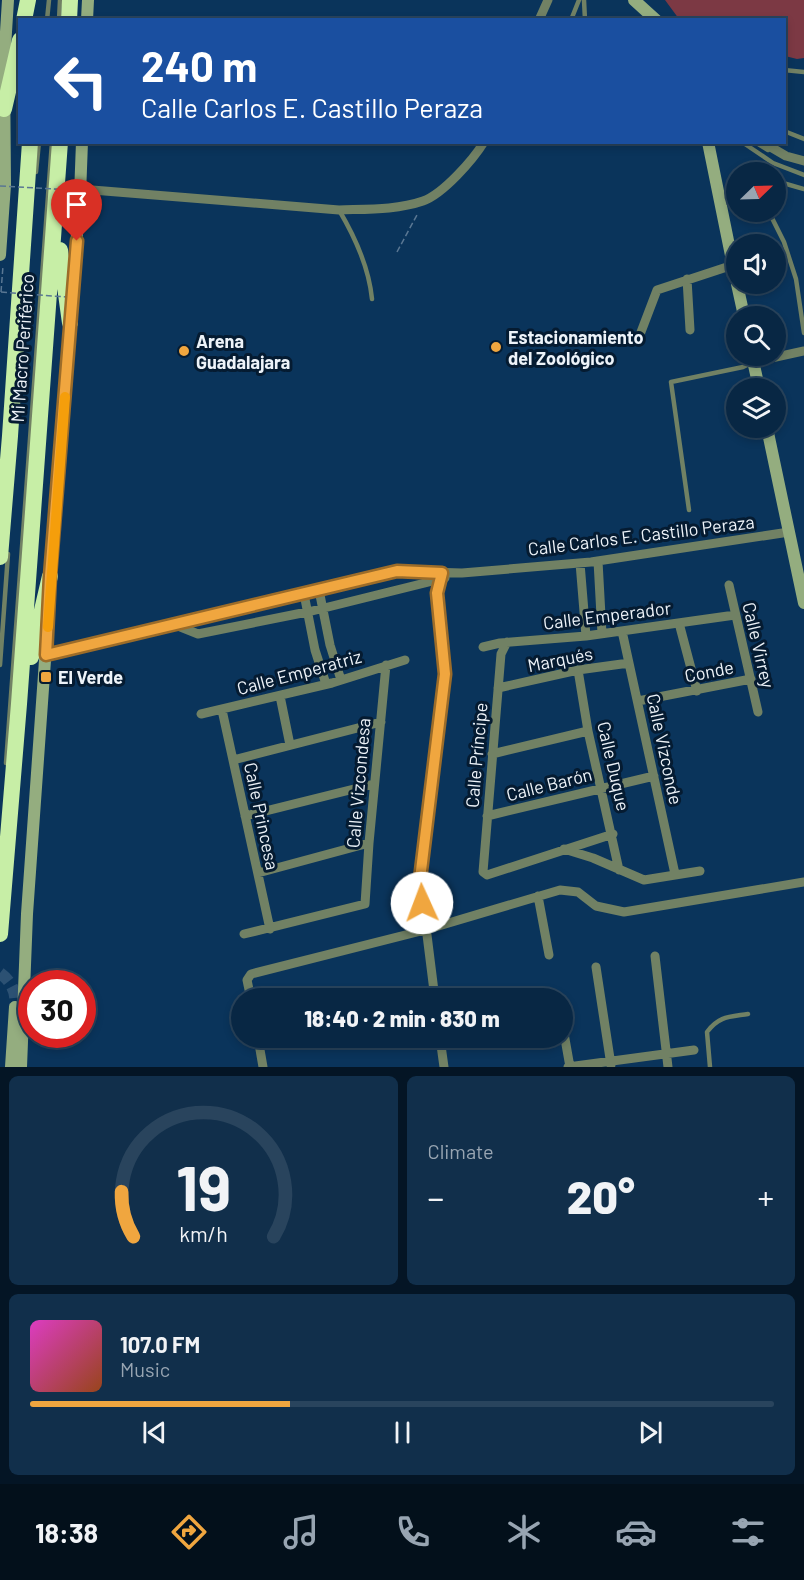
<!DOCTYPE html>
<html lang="en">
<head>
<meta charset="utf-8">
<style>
  body { margin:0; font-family:Barlow,sans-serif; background:#112f4b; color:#f1f3f6; height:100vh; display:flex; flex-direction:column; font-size:22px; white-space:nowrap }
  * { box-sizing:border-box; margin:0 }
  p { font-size:20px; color:#98a5b2 }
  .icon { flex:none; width:33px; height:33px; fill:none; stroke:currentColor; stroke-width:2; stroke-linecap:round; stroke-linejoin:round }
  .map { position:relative; height:1067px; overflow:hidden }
  .drawer { display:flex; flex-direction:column; gap:9px; padding:9px; background:#041525; flex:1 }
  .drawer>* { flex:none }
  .hud { position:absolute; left:18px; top:18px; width:768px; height:126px; border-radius:0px; box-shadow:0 3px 9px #0003,0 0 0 2px #29445d; background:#1a4fa0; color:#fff; overflow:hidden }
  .needle { width:39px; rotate:67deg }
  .tools { position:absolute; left:726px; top:162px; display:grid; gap:12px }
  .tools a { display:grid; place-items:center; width:60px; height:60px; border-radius:50%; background:#082744; box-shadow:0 3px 9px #0003,0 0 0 2px #29445d; font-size:30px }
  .speed { position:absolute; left:18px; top:970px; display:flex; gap:12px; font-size:30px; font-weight:700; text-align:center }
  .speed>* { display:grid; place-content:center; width:78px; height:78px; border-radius:50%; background:#082744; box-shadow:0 3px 9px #0003,0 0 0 2px #29445d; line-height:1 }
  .speed .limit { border:9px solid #d22; background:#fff; color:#111 }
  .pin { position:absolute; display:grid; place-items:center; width:51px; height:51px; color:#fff; margin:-62px -26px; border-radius:50% 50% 50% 0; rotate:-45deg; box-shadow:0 0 6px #0007 }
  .pin .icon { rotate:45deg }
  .me { position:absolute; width:66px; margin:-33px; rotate:358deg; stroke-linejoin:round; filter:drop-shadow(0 0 4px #0008) }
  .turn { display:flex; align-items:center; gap:21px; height:126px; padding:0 24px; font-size:27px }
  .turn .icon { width:78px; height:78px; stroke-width:2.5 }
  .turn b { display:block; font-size:42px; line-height:51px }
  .big { font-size:45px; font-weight:800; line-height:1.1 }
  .drawer .tile { flex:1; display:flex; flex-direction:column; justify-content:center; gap:9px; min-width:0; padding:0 21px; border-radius:9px; background:#112f4b }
  .drawer .dial { align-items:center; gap:0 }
  .dial svg { height:156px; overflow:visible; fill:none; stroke:#29445d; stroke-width:7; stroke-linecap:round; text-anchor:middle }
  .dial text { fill:#f1f3f6; stroke:none }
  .song { display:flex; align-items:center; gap:18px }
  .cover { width:72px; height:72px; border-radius:9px; background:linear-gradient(135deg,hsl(310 70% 55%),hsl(20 70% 35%)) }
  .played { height:6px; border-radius:3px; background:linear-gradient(90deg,#f0a63f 35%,#29445d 35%) }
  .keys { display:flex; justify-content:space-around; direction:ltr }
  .heat { display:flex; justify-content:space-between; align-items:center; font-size:33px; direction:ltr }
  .drawer .tiles { flex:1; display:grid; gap:9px; grid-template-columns:1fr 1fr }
  .tile:last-child { grid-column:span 2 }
  .trip { position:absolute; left:231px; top:988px; width:342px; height:60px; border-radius:30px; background:#082744; box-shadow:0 3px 9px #0003,0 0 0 2px #29445d; font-weight:800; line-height:60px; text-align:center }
  .dock { display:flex; height:96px; justify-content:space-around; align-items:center; background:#03101b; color:#98a5b2 }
  .dock .icon { width:42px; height:42px }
  .dock .current { color:#f0a63f }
  .dock b { font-size:27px; color:#f1f3f6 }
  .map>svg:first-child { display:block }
  .green { fill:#7c3944 }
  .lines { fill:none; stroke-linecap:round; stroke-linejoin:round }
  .secondary-tunnel { stroke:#2c5173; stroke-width:12; stroke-dasharray:12 6; stroke-linecap:butt }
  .path { stroke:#5a7793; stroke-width:1.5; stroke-dasharray:6 3; stroke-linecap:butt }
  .lane { stroke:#718164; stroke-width:4.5 }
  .street { stroke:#718164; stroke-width:9 }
  .secondary { stroke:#94ad7f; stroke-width:12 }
  .highway { stroke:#c7eea6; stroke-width:16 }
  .path-bridge { stroke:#5a7793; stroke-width:1.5; stroke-dasharray:6 3; stroke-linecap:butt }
  .route-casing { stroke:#9c6c29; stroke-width:15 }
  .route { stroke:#f0a63f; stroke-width:10 }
  .slow { stroke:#f59e0b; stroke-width:10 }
  .poi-dot { fill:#f0a63f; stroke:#051b31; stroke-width:2 }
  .labels { text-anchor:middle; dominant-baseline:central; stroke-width:6; stroke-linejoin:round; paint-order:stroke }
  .poi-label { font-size:18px; font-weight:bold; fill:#edf3f9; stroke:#051b31; text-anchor:start }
  .street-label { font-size:18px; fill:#edf3f9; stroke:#051b31 }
</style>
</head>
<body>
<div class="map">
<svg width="804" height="1067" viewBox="0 0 804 1067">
  <rect width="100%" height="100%" fill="#0a345b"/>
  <!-- green -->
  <path class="green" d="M665,0H804V58L797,59L785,56L784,20L679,19Z"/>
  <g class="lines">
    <!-- secondary-tunnel -->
    <path class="secondary-tunnel" d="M0,973C12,982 17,993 15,1007"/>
    <!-- path -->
    <path class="path" d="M397,252L418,213
      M1,292L3,266"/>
    <!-- lane -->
    <path class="lane" d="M584,0L585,20
      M47,20L49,0
      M59,20L60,0
      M571,20L579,0
      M784,70L804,72
      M784,131L804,139
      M742,142L773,163L804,175
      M755,142L768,150
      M36,172L39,142
      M745,172L750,168L758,172
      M776,181L804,189
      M339,210C355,237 369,268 372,299
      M769,212L784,242L796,279L804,333
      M689,510L671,382L743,367L751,363
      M0,665L8,554
      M6,763L52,142
      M710,1067L707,1032C719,1016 729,1017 748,1014"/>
    <!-- street -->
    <path class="street" d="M539,20L548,0
      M762,142L786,156L804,161
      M80,189L339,210C367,209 397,210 423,201C443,194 473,160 484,142
      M687,279L690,330
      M641,332L657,290L733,265
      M753,362L804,351
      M598,561L602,634
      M580,563L586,636
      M729,585L758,712
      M319,590L330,645L341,680
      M304,594L315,650L326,684
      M679,623L697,691
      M173,624L198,634L312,611L445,578
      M622,631L675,874
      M507,642L501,654L483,872L487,875L613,834
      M483,647L500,643L586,636L735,615
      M46,655L397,571L462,573L591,562L789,532
      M578,670L588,731L619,870
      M498,688L578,670L629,663
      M280,696L290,745
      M638,701L751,679
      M222,710L270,929
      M201,714L332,683L405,660
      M492,754L588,731
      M233,760L381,722
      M245,816L374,784
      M487,816L654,776
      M564,849L593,858L644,880L700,871
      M258,873L369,843
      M538,896L549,955
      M244,934L365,904L369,843L386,665
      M655,956L668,1067
      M596,967L611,1065
      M251,999L247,980L251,974L425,930L560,890L578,892L596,906L624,912L804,882
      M435,999L420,879L445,674L437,593L442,573
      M562,1022L570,1067
      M258,1038L263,1067
      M440,1038L444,1067
      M568,1067L694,1050"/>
    <!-- secondary -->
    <path class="secondary" d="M634,0L656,20
      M87,20L88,0
      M708,142L736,280
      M0,255L5,185L4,64L8,0
      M737,284L744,316
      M72,300L80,195L82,142
      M752,356L759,388
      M767,428L804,603
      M50,584L71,317
      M11,1067L15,1007
      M21,1067L27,914L49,604"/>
    <!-- highway -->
    <path class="highway" d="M24,20L28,0
      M69,20L70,0
      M4,109L20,40
      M60,250L70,323
      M0,557L10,436L30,142
      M31,657L50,576
      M0,934L19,704L60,142"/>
    <!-- path-bridge -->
    <path class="path-bridge" d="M0,186L93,191V195H86
      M1,292L79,298"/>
  </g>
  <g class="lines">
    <!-- route casing -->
    <g class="route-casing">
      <path id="route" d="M77,241L50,576L46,655L397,571L442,573L437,593L445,674L420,879L422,903"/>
    </g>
    <!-- route -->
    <use href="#route" class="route"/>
    <!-- slow -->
    <path class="slow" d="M48,627L65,397"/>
  </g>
  <!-- markers -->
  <g class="poi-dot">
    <circle cx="496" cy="347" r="6"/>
    <circle cx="184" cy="351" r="6"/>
    <rect x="40" y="671" width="12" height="12" rx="3"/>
  </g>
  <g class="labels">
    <!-- poi labels -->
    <g class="poi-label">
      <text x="508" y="337">Estacionamiento<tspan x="508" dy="21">del Zoológico</tspan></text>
      <text x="196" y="341">Arena<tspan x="196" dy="21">Guadalajara</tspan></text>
      <text x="58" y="677">El Verde</text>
    </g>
    <!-- street labels -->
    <g class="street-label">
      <text transform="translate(22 348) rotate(-86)">Mi Macro Periférico</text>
      <text transform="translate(641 535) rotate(-7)">Calle Carlos E. Castillo Peraza</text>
      <text transform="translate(607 615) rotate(-7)">Calle Emperador</text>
      <text transform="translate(759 645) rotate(77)">Calle Virrey</text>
      <text transform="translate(560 659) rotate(-11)">Marqués</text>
      <text transform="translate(709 671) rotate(-11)">Conde</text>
      <text transform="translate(299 672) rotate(-15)">Calle Emperatriz</text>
      <text transform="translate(665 749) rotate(78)">Calle Vizconde</text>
      <text transform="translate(476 755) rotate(-85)">Calle Príncipe</text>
      <text transform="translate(614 766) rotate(77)">Calle Duque</text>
      <text transform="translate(358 783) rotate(-85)">Calle Vizcondesa</text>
      <text transform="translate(549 784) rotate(-14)">Calle Barón</text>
      <text transform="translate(262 816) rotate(78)">Calle Princesa</text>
    </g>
  </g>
</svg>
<div class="tools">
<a><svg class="needle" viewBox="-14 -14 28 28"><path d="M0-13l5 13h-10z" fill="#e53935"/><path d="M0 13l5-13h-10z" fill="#98a5b2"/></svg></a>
<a><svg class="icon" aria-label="sound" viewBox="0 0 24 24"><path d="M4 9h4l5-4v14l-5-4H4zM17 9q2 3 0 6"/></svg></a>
<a><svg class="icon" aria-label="search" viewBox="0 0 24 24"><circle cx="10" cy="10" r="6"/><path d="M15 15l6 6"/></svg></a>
<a><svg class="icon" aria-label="layers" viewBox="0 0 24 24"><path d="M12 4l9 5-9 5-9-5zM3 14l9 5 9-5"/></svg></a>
</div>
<div class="speed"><div class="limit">30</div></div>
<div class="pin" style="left:77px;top:241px;background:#d93025"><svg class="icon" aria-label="arrive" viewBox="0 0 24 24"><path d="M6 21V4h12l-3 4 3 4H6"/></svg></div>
<svg class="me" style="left:422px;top:903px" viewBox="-20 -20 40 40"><circle r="19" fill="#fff"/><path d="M0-13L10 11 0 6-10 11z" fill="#f0a63f"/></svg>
<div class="trip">18:40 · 2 min · 830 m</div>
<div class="hud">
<div class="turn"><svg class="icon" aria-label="left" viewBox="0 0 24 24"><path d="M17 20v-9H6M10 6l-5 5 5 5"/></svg><div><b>240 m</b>Calle Carlos E. Castillo Peraza</div></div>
</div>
</div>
<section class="drawer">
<div class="tiles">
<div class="tile dial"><svg viewBox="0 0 100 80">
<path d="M14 69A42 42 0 1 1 86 69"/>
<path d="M14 69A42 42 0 0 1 8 46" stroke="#f0a63f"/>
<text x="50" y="56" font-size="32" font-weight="700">19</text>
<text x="50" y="72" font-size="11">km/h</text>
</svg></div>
<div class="tile"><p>Climate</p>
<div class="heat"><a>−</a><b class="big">20°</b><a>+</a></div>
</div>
<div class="tile">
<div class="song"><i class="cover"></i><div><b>107.0 FM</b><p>Music</p></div></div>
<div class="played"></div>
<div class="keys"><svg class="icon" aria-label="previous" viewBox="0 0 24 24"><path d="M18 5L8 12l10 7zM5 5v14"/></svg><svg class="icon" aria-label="pause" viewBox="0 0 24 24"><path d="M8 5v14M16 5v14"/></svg><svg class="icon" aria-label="next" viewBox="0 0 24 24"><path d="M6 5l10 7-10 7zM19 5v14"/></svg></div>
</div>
</div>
</section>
<nav class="dock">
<b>18:38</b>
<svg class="icon current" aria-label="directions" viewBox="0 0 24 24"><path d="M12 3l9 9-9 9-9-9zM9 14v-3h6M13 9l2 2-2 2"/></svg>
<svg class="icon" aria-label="music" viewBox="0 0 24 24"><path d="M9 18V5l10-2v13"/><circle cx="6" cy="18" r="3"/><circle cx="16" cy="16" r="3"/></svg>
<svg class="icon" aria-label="phone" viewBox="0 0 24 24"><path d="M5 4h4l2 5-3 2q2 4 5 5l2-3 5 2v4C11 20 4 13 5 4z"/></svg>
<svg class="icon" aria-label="climate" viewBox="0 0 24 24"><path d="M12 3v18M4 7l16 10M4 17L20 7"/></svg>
<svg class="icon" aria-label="car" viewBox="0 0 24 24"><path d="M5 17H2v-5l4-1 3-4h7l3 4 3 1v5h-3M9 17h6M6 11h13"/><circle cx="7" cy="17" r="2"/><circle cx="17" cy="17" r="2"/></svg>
<svg class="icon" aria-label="filters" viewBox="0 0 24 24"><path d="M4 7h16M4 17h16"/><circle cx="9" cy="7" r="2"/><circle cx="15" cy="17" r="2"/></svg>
</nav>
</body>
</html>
